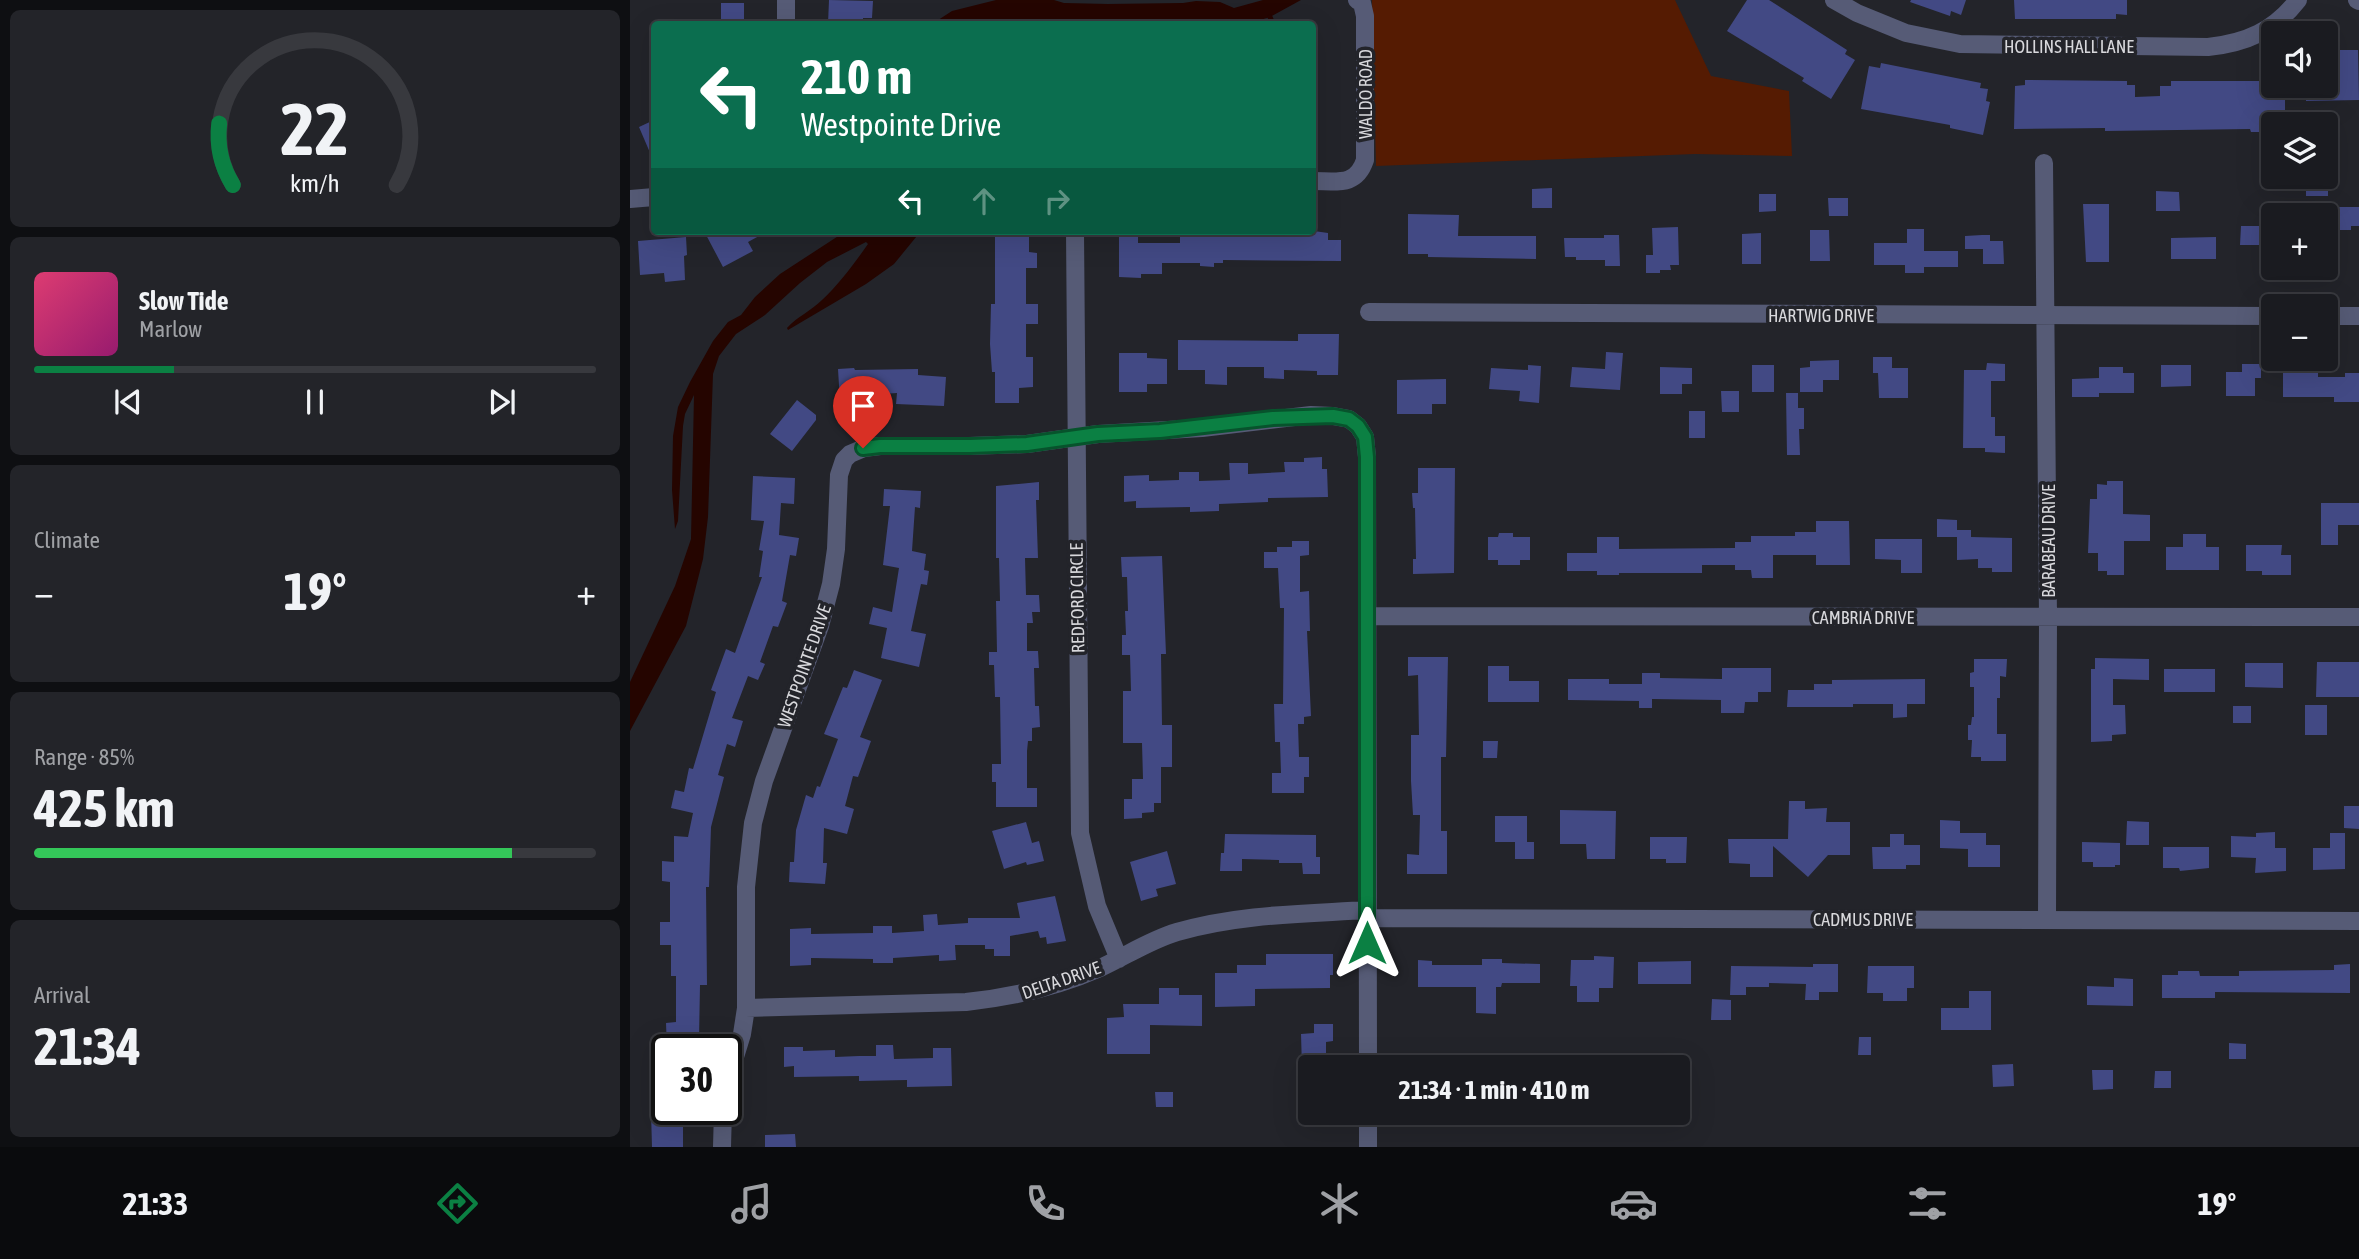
<!DOCTYPE html>
<html lang="en">
<head>
<meta charset="utf-8">
<style>
  body { margin:0; font-family:"Asap Condensed",sans-serif; background:#232429; color:#f1f3f6; height:100vh; display:flex; flex-direction:column; font-size:26px; white-space:nowrap }
  * { box-sizing:border-box; margin:0 }
  p { font-size:23px; color:#9fa1a5 }
  .icon { flex:none; width:38px; height:38px; fill:none; stroke:currentColor; stroke-width:2; stroke-linecap:round; stroke-linejoin:round }
  .map { position:relative; flex:1; overflow:hidden }
  .drawer { display:flex; flex-direction:column; gap:10px; padding:10px; background:#0e0f12; width:630px }
  .drawer>* { flex:none }
  .banner { position:absolute; left:21px; top:21px; width:665px; height:214px; border-radius:7px; box-shadow:0 7px 28px #0002,0 0 0 2px #38393e; background:#0b6e4f; color:#fff; overflow:hidden }
  .controls { position:absolute; left:1631px; top:21px; display:grid; gap:14px }
  .controls a { display:grid; place-items:center; width:77px; height:77px; border-radius:7px; background:#1a1b20; box-shadow:0 7px 28px #0002,0 0 0 2px #38393e; font-size:35px }
  .speed { position:absolute; left:21px; top:1034px; display:flex; gap:14px; font-size:35px; font-weight:700; text-align:center }
  .speed>* { display:grid; place-content:center; width:91px; height:91px; border-radius:50%; background:#1a1b20; box-shadow:0 7px 28px #0002,0 0 0 2px #38393e; line-height:1 }
  .speed .limit { border:4px solid #111; border-radius:10px; background:#fff; color:#111 }
  .pin { position:absolute; display:grid; place-items:center; width:60px; height:60px; color:#fff; margin:-72px -30px; border-radius:50% 50% 50% 0; rotate:-45deg; box-shadow:0 0 7px #0007 }
  .pin .icon { rotate:45deg }
  .me { position:absolute; width:77px; margin:-38px; rotate:0deg; stroke-linejoin:round; filter:drop-shadow(0 0 5px #0008) }
  .turn { display:flex; align-items:center; gap:24px; height:147px; padding:0 35px; font-size:32px }
  .turn .icon { width:91px; height:91px; stroke-width:2.5 }
  .turn b { display:block; font-size:49px; line-height:60px }
  .lanes { display:flex; align-items:center; height:66px; padding:0 35px; background:#0003; justify-content:center; gap:35px; direction:ltr }
  .lanes .off { opacity:.35 }
  .big { font-size:52px; font-weight:700; line-height:1.1 }
  .drawer .card { flex:1; display:flex; flex-direction:column; justify-content:center; gap:10px; min-width:0; padding:0 24px; border-radius:10px; background:#232429 }
  .drawer .dial { align-items:center; gap:0 }
  .dial svg { height:182px; overflow:visible; fill:none; stroke:#38393e; stroke-width:7; stroke-linecap:round; text-anchor:middle }
  .dial text { fill:#f1f3f6; stroke:none }
  .song { display:flex; align-items:center; gap:21px }
  .cover { width:84px; height:84px; border-radius:10px; background:linear-gradient(135deg,hsl(340 70% 55%),hsl(320 70% 35%)) }
  .played { height:7px; border-radius:4px; background:linear-gradient(90deg,#0b8043 25%,#38393e 25%) }
  .keys { display:flex; justify-content:space-around; direction:ltr }
  .heat { display:flex; justify-content:space-between; align-items:center; font-size:38px; direction:ltr }
  .charge { height:10px; border-radius:5px; background:linear-gradient(90deg,#34c759 85%,#38393e 0) }
  .trip { position:absolute; left:668px; top:1055px; width:392px; height:70px; border-radius:7px; background:#1a1b20; box-shadow:0 7px 28px #0002,0 0 0 2px #38393e; font-weight:700; line-height:70px; text-align:center }
  .dock { display:flex; height:112px; justify-content:space-around; align-items:center; background:#0a0b0d; color:#9fa1a5 }
  .dock .icon { width:49px; height:49px }
  .dock .active { color:#0b8043 }
  .dock b { font-size:32px; color:#f1f3f6 }
  main { display:flex; flex:1; min-height:0 }
  .map>svg:first-child { display:block }
  .green { fill:#551b02 }
  .water { fill:#250500 }
  .lines { fill:none; stroke-linecap:round; stroke-linejoin:round }
  .stream { stroke:#250500; stroke-width:5 }
  .building { fill:#424984 }
  .minor { stroke:#565b76; stroke-width:18 }
  .route-casing { stroke:#07532c; stroke-width:18 }
  .route { stroke:#0b8043; stroke-width:12 }
  .labels { text-anchor:middle; dominant-baseline:central; stroke-width:7; stroke-linejoin:round; paint-order:stroke }
  .street-label { font-size:18px; fill:#d8d8dc; stroke:#23242a }
</style>
</head>
<body>
<main>
<section class="drawer">
<div class="card dial"><svg viewBox="0 0 100 80">
<path d="M14 69A42 42 0 1 1 86 69"/>
<path d="M14 69A42 42 0 0 1 8 42" stroke="#0b8043"/>
<text x="50" y="56" font-size="32" font-weight="700">22</text>
<text x="50" y="72" font-size="11">km/h</text>
</svg></div>
<div class="card">
<div class="song"><i class="cover"></i><div><b>Slow Tide</b><p>Marlow</p></div></div>
<div class="played"></div>
<div class="keys"><svg class="icon" aria-label="previous" viewBox="0 0 24 24"><path d="M18 5L8 12l10 7zM5 5v14"/></svg><svg class="icon" aria-label="pause" viewBox="0 0 24 24"><path d="M8 5v14M16 5v14"/></svg><svg class="icon" aria-label="next" viewBox="0 0 24 24"><path d="M6 5l10 7-10 7zM19 5v14"/></svg></div>
</div>
<div class="card"><p>Climate</p>
<div class="heat"><a>−</a><b class="big">19°</b><a>+</a></div>
</div>
<div class="card"><p>Range · 85%</p><b class="big">425 km</b><div class="charge"></div></div>
<div class="card"><p>Arrival</p><b class="big">21:34</b></div>
</section>
<div class="map">
<svg width="1729" height="1147" viewBox="0 0 1729 1147">
  <rect width="100%" height="100%" fill="#23242a"/>
  <!-- green -->
  <path class="green" d="M742,0H1045L1081,76L1159,91L1162,156L1065,154L746,166Z"/>
  <!-- water -->
  <path class="water" d="M366,0H424L434,3L478,4L553,3L566,1L590,2L604,8L633,0H671L640,17L617,24H302L322,11Z
    M216,231H291L264,264L236,284L158,330L157,328C168,316 181,311 192,300C210,283 224,264 238,244L236,242L197,262L170,283L135,315L106,334L89,356L83,374L78,517L73,559L56,626L0,731V682L45,586L61,539L64,395L55,414L53,426L48,521L45,529L42,490L43,436L48,407L60,382L83,341L98,322L111,315L125,297L150,274Z"/>
  <g class="lines">
    <!-- stream -->
    <path class="stream" d="M640,17L643,24"/>
  </g>
  <!-- building -->
  <path class="building" d="M199,0L243,1L242,18H233V24H198Z
    M1117,0H1139L1217,50L1215,54L1225,60L1201,99L1172,81L1174,78L1097,31Z
    M1281,0H1336L1331,15L1321,11L1320,16L1280,2Z
    M1384,0H1497V15L1486,14V19H1385Z
    M91,3H114V24H91Z
    M1696,50H1728L1729,100L1676,101V86H1696Z
    M1251,63L1351,83L1350,88L1358,89L1356,101L1360,102L1353,135L1320,128V125L1231,109L1239,66L1250,68Z
    M1395,80L1497,81V85H1505V97L1530,96V86H1541V81H1642V86H1651V98H1655V124H1643V132H1621L1620,129L1475,131V128L1384,129L1385,86L1395,85Z
    M24,120V162L9,127Z
    M1676,177H1698V196H1676Z
    M922,188V208H902V189Z
    M1526,191L1549,192L1550,211H1526Z
    M1129,194H1146V211L1129,212Z
    M1198,198H1218V216H1199Z
    M1453,204H1479V262H1456Z
    M1696,207H1729V226H1721V230H1707V226H1696Z
    M778,214L829,215L828,236H906V259L798,257V254H778Z
    M1611,226H1643V245H1610Z
    M1048,227L1049,265H1040L1041,270H1030V273H1016V255H1023L1022,228Z
    M1277,229H1294V251H1328V267H1294V273H1275V265H1244V243H1277Z
    M1180,230H1199L1200,261H1180Z
    M74,231H138L118,242L123,251L93,267Z
    M365,231H399V252L407,253V268H396V304H408V324H396V357H403V387L389,388V403H365V372H362L360,344L361,304H365Z
    M489,231H508V243H550V231H684L698,233V240H711V261L593,260V263H584V267L570,266V263H532V274H511V278L489,277Z
    M1131,233V264H1112V234Z
    M974,235H989L990,266H975V260H946V257H935L934,238H974Z
    M1352,235H1360V241H1373L1374,264H1353V249H1335V236Z
    M56,237L57,255L54,256L55,280L35,282L34,273L10,275L8,241Z
    M1586,237V259H1541V238Z
    M668,334H709L708,375H687V371L654,370V379L634,378V367H597V385L575,384V370H548V340L668,341Z
    M976,352L993,353L990,390L940,387L942,367L975,369Z
    M489,353H517V358L537,359V384H517V392H489Z
    M1243,357H1262V368H1278V398H1249L1248,373H1243Z
    M1209,360V380H1193V392H1170V368L1180,367V361Z
    M1357,363L1375,364V381H1361V417H1365V436H1375V453L1355,452V448H1333L1334,370H1356Z
    M1612,364H1631V378H1625V396H1596V372H1612Z
    M1669,364H1688V377H1715V373H1729V402H1704V397H1653V372H1669Z
    M898,365L911,366L909,403L889,401L890,391L859,389L861,368L898,370Z
    M1122,365H1144V392H1122Z
    M1531,365H1561V386L1531,387Z
    M1030,367L1062,368V384H1052V394H1030Z
    M1469,367H1493V373H1504V393H1469V397H1442V379L1469,378Z
    M224,368L225,370L288,369V375L316,377L314,406L266,404L267,393L237,395L238,400L210,402L208,369Z
    M816,379V404H802V414H767V380Z
    M1091,391H1109V412H1092Z
    M1156,393H1168V408H1174V429H1169L1170,455H1157Z
    M167,400L186,415V420L162,451L140,434Z
    M1059,411H1075V438H1059Z
    M692,457V469H697L698,497L638,498V502L589,504V511L560,512V507L506,508V501L494,502V476L519,475V481L549,480V472H569V481L600,480L599,463H618V474L655,472L654,462H674V458Z
    M788,468H825L824,573L783,574V559H786L785,508H783L782,493H788Z
    M123,476L165,478L164,504L151,503L149,535L169,538L166,556L160,555L152,601L157,603L148,627L143,626L130,662L135,664L128,680L118,676L102,718L113,721L105,747L97,744L88,775L94,777L81,827L79,887H76L77,985H70L69,1040H61V1050H37L36,1023L46,1022V976H41V945H30V922H40V882L32,881V861L44,862V836L58,837L63,813L41,808L45,790L54,792L59,768L63,769L86,692L81,690L96,649L105,653L132,577H129L133,551L129,550L134,521L121,520Z
    M1477,481H1493V514L1520,515V541H1494V575H1477V571H1468V553H1458L1460,499H1467V484L1477,485Z
    M409,482V500H406L408,558H395L396,595H409L410,612H402L403,623H397V651H408L409,668H404L405,706H409L410,727L402,728V741H398L397,751V788H407V807H366V782H362V764H371L370,697H365L364,665H359V652H367L366,601H370L369,558H366V486Z
    M254,489L291,491L290,508L285,507L282,551L296,554L294,570L299,571L297,585L291,584L281,631L296,634L289,667L251,658L257,628L239,624L243,607L262,612L269,568L253,565L260,506H253Z
    M1691,503H1729V525H1708V545H1691Z
    M1307,519L1327,520V537H1307Z
    M1186,521H1219L1220,565H1186V555H1143V578H1122L1121,570H1105V565H1072V573H989V575H967V571H937V553H967V537H989V549L1105,548V542H1121V536H1165V532H1186Z
    M1327,530H1341V537L1382,538V572H1362V568H1348V559L1327,560Z
    M869,533H883V537H900V560H890V565H868V560H858V537H868Z
    M1553,534H1576V547H1589V570H1536V547H1553Z
    M1245,539H1292V573H1271V560L1245,559Z
    M662,541H679V555L670,556V592L679,591L680,631H677L681,716L674,717V724H668L669,757H679V777H674V793H642V773H651L650,742H645L644,704H653L654,608H650L648,568H634V552H647V547H662Z
    M1616,545H1652L1651,555H1661V575H1632V571H1616Z
    M532,556L536,654H531L532,725H542V767H531V803H524V812L512,813V818L494,819V799H502V779H513L512,743H493V691H501L500,655H492V635H496L495,611H498L497,577H492L491,557Z
    M778,657H818L816,757H811V831H817V874H777V854L789,855L790,815H783L781,781V735H789L788,675L778,676Z
    M1465,658L1519,659V680L1483,679V705H1495L1496,734L1482,735V741L1461,742V669H1465Z
    M1344,659H1377L1376,677L1370,676V698H1367V734H1376V761H1351V757H1341L1342,740H1338V725H1341L1342,717H1344V687H1340V673L1344,672Z
    M1687,662H1729V697H1686Z
    M1615,663H1653V688L1615,687Z
    M858,666H879V681H909V702H858Z
    M1092,668H1141V692H1128V702H1115L1114,713H1091V700L1022,699V708H1009V701L938,700V679H979V684H1012V673H1030V678L1092,679Z
    M1534,669H1585V692H1534Z
    M224,670L252,680L230,737L241,741L228,777L223,776L215,806L224,809L217,834L194,828L193,863H197L195,884L159,882L160,862H164L166,830L176,795L183,798L187,786L190,787L208,739L194,734L213,687L217,688Z
    M1295,679V704H1277V717L1263,718V704H1223V707H1157L1158,690H1184V684H1202V680Z
    M1675,705H1697V735H1675Z
    M1603,706H1621V723H1603Z
    M853,741H868L867,758H853Z
    M1159,801H1175V809L1197,808L1196,822H1220V855H1198L1178,877L1143,846V877H1120V864L1099,863L1098,839H1158Z
    M1714,806H1729V829L1714,828Z
    M930,810L986,811L985,859H957L956,844H930Z
    M865,816H897V842H865Z
    M1310,820L1330,821V833H1356V845H1370V867H1338V849L1310,848Z
    M1497,821L1519,822V845H1496Z
    M396,822L402,843L409,841L414,861L397,865L396,862L374,869L362,831Z
    M1645,832V848H1656V871L1625,873L1626,858L1601,857V836L1626,837V833Z
    M1700,833H1715V869L1683,870V848H1700Z
    M595,834L686,835V857H690V874H673L672,863H649V860L612,859V871H590L591,853H594Z
    M1260,834H1274V845H1290V865H1276V869H1243L1242,847H1260Z
    M1020,837H1057L1056,863H1036V859H1020Z
    M885,842H904V859H885Z
    M1452,842L1490,843V865H1485V867H1463V862H1452Z
    M1533,847H1579V868L1550,871L1549,868H1533Z
    M537,851L546,884L526,889L528,896L511,901L500,862Z
    M425,896L436,941L417,944L416,937L410,938L408,931L380,936V956H364V949H355V945H325L326,960L309,961V955L263,958V963H243V959L181,958V965L160,966V929L181,928V934L243,933V926H262V933L294,931L293,915L307,914L308,925L338,923V918H390L387,903Z
    M636,954H703V975H700V988L625,989V1006L585,1007V973H607V965H636Z
    M964,956L984,957L983,988H969V1002H947V986H940L941,960H964Z
    M852,959H872V963L910,964V983H872L871,987H866V1014L846,1013V987H788V960L802,961V965H852Z
    M1061,961V984H1008V962Z
    M1183,964H1208V992H1189V1000H1175L1176,984L1139,983V987H1116V995H1100L1101,966L1183,967Z
    M1720,964V993L1585,992V998H1532V975H1548V971H1569L1570,976H1609V971L1704,970V965Z
    M1238,966H1284V988H1277V1001H1253V993H1237Z
    M1484,978L1503,979V1006L1457,1005V986L1484,987Z
    M529,988H549V995H572V1026L520,1025V1054H477V1018L494,1017L493,1004H529Z
    M1339,991H1361V1030H1311V1008H1339Z
    M1082,999L1101,1000V1020H1081Z
    M684,1024H703V1041L696,1042V1068H672L671,1034L684,1033Z
    M1229,1037H1241V1055H1228Z
    M1599,1043L1616,1044V1059H1599Z
    M246,1045H263L264,1059L303,1058V1048H321L322,1086L277,1087V1080L229,1081V1076L164,1077V1066L154,1067V1047H173V1051L205,1050V1057L229,1056H246Z
    M1383,1064L1384,1086L1363,1087L1362,1065Z
    M1462,1070H1483V1089L1463,1090Z
    M1525,1071H1541V1088H1524Z
    M525,1092H543V1107H526Z
    M53,1111V1147H22L21,1112Z
    M165,1134L166,1147H135V1135Z"/>
  <g class="lines">
    <!-- minor -->
    <path class="minor" d="M1204,0L1227,13L1276,33L1330,44L1578,47C1616,43 1644,31 1668,0
      M1727,0L1729,1
      M156,24V0
      M1414,163L1418,618L1417,920
      M682,181C707,181 726,187 735,160V16L732,3L727,0
      M0,199L24,197
      M445,231L450,833L467,906L489,959
      M739,312L1643,316
      M1696,316H1729
      M737,616L1729,617
      M737,918L1729,921
      M116,1008L336,1002C383,997 427,987 470,968C496,956 520,940 547,932C609,914 673,914 737,910
      M96,1086L112,1034L116,1008V887L123,823L134,781L190,626L201,584L206,549L209,475L214,460L220,454L234,448L250,446H339L397,444L468,434L572,428L681,415L703,416L719,419L728,426L735,437L737,457L738,1068
      M738,1113V1147
      M92,1147L93,1110"/>
  </g>
  <g class="lines">
    <!-- route casing -->
    <g class="route-casing">
      <path id="route" d="M233,448L250,446H340L397,444L468,434L530,431L643,418L703,416L719,419L728,426L735,437L737,457V943"/>
    </g>
    <!-- route -->
    <use href="#route" class="route"/>
  </g>
  <g class="labels">
    <!-- street labels -->
    <g class="street-label">
      <text x="1439" y="46">HOLLINS HALL LANE</text>
      <text transform="translate(735 94) rotate(-90)">WALDO ROAD</text>
      <text x="1191" y="315">HARTWIG DRIVE</text>
      <text transform="translate(1418 541) rotate(-90)">BARABEAU DRIVE</text>
      <text transform="translate(447 598) rotate(-91)">REDFORD CIRCLE</text>
      <text x="1233" y="617">CAMBRIA DRIVE</text>
      <text transform="translate(174 666) rotate(-71)">WESTPOINTE DRIVE</text>
      <text x="1233" y="919">CADMUS DRIVE</text>
      <text transform="translate(431 980) rotate(-19)">DELTA DRIVE</text>
    </g>
  </g>
</svg>
<div class="controls">
<a><svg class="icon" aria-label="sound" viewBox="0 0 24 24"><path d="M4 9h4l5-4v14l-5-4H4zM17 9q2 3 0 6"/></svg></a>
<a><svg class="icon" aria-label="layers" viewBox="0 0 24 24"><path d="M12 4l9 5-9 5-9-5zM3 14l9 5 9-5"/></svg></a>
<a>+</a>
<a>−</a>
</div>
<div class="speed"><div class="limit">30</div></div>
<div class="pin" style="left:233px;top:448px;background:#d93025"><svg class="icon" aria-label="arrive" viewBox="0 0 24 24"><path d="M6 21V4h12l-3 4 3 4H6"/></svg></div>
<svg class="me" style="left:737px;top:943px" viewBox="-20 -20 40 40"><path d="M0-17L14 15 0 8-14 15z" fill="#0b8043" stroke="#fff" stroke-width="4"/></svg>
<div class="trip">21:34 · 1 min · 410 m</div>
<div class="banner">
<div class="turn"><svg class="icon" aria-label="left" viewBox="0 0 24 24"><path d="M17 20v-9H6M10 6l-5 5 5 5"/></svg><div><b>210 m</b>Westpointe Drive</div></div>
<div class="lanes"><svg class="icon" aria-label="left" viewBox="0 0 24 24"><path d="M17 20v-9H6M10 6l-5 5 5 5"/></svg><svg class="icon off" aria-label="ahead" viewBox="0 0 24 24"><path d="M12 20V5M6 11l6-6 6 6"/></svg><svg class="icon off" aria-label="right" viewBox="0 0 24 24"><path d="M7 20v-9h11M14 6l5 5-5 5"/></svg></div>
</div>
</div>
</main>
<nav class="dock">
<b>21:33</b>
<svg class="icon active" aria-label="directions" viewBox="0 0 24 24"><path d="M12 3l9 9-9 9-9-9zM9 14v-3h6M13 9l2 2-2 2"/></svg>
<svg class="icon" aria-label="music" viewBox="0 0 24 24"><path d="M9 18V5l10-2v13"/><circle cx="6" cy="18" r="3"/><circle cx="16" cy="16" r="3"/></svg>
<svg class="icon" aria-label="phone" viewBox="0 0 24 24"><path d="M5 4h4l2 5-3 2q2 4 5 5l2-3 5 2v4C11 20 4 13 5 4z"/></svg>
<svg class="icon" aria-label="climate" viewBox="0 0 24 24"><path d="M12 3v18M4 7l16 10M4 17L20 7"/></svg>
<svg class="icon" aria-label="car" viewBox="0 0 24 24"><path d="M5 17H2v-5l4-1 3-4h7l3 4 3 1v5h-3M9 17h6M6 11h13"/><circle cx="7" cy="17" r="2"/><circle cx="17" cy="17" r="2"/></svg>
<svg class="icon" aria-label="filters" viewBox="0 0 24 24"><path d="M4 7h16M4 17h16"/><circle cx="9" cy="7" r="2"/><circle cx="15" cy="17" r="2"/></svg>
<b>19°</b>
</nav>
</body>
</html>
